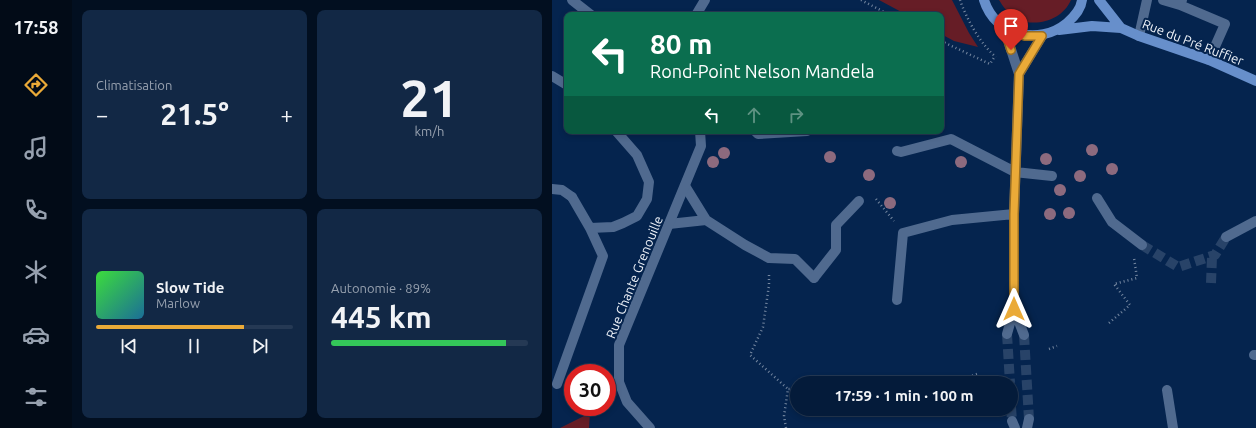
<!DOCTYPE html>
<html lang="fr">
<head>
<meta charset="utf-8">
<style>
  body { margin:0; font-family:Ubuntu,sans-serif; background:#122845; color:#f1f3f6; height:100vh; display:flex; flex-direction:column; font-size:15px; white-space:nowrap }
  * { box-sizing:border-box; margin:0 }
  p { font-size:13px; color:#97a1af }
  .icon { flex:none; width:22px; height:22px; fill:none; stroke:currentColor; stroke-width:2; stroke-linecap:round; stroke-linejoin:round }
  .map { position:relative; flex:1; overflow:hidden }
  .side { display:flex; flex-direction:column; gap:10px; padding:10px; background:#020f20; width:480px }
  .side>* { flex:none }
  .hud { position:absolute; left:12px; top:12px; width:380px; height:122px; border-radius:8px; box-shadow:0 2px 6px #0003,0 0 0 1px #253954; background:#0b6e4f; color:#fff; overflow:hidden }
  .speed { position:absolute; left:12px; top:364px; display:flex; gap:8px; font-size:20px; font-weight:700; text-align:center }
  .speed>* { display:grid; place-content:center; width:52px; height:52px; border-radius:50%; background:#041b3a; box-shadow:0 2px 6px #0003,0 0 0 1px #253954; line-height:1 }
  .speed .limit { border:6px solid #d22; background:#fff; color:#111 }
  .pin { position:absolute; display:grid; place-items:center; width:34px; height:34px; color:#fff; margin:-41px -17px; border-radius:50% 50% 50% 0; rotate:-45deg; box-shadow:0 0 4px #0007 }
  .pin .icon { rotate:45deg }
  .me { position:absolute; width:44px; margin:-22px; rotate:0deg; stroke-linejoin:round; filter:drop-shadow(0 0 3px #0008) }
  .turn { display:flex; align-items:center; gap:14px; height:84px; padding:0 20px; font-size:18px }
  .turn .icon { width:52px; height:52px; stroke-width:2.5 }
  .turn b { display:block; font-size:28px; line-height:34px }
  .lanes { display:flex; align-items:center; height:38px; padding:0 20px; background:#0003; justify-content:center; gap:20px; direction:ltr }
  .lanes .off { opacity:.35 }
  .big { font-size:30px; font-weight:600; line-height:1.1 }
  .side .card { flex:1; display:flex; flex-direction:column; justify-content:center; gap:6px; min-width:0; padding:0 14px; border-radius:8px; background:#122845 }
  .side .dial { align-items:center; gap:0 }
  .dial b { font-size:52px; line-height:1 }
  .song { display:flex; align-items:center; gap:12px }
  .cover { width:48px; height:48px; border-radius:6px; background:linear-gradient(135deg,hsl(120 70% 55%),hsl(200 70% 35%)) }
  .played { height:4px; border-radius:2px; background:linear-gradient(90deg,#eaaa38 75%,#253954 75%) }
  .keys { display:flex; justify-content:space-around; direction:ltr }
  .heat { display:flex; justify-content:space-between; align-items:center; font-size:22px; direction:ltr }
  .charge { height:6px; border-radius:3px; background:linear-gradient(90deg,#34c759 89%,#253954 0) }
  .side .tiles { flex:1; display:grid; gap:10px; grid-template-columns:repeat(2,1fr) }
  .trip { position:absolute; left:238px; top:376px; width:228px; height:40px; border-radius:20px; background:#041b3a; box-shadow:0 2px 6px #0003,0 0 0 1px #253954; font-weight:600; line-height:40px; text-align:center }
  main { display:flex; flex:1; min-height:0 }
  .menu { display:flex; flex-direction:column; width:72px; justify-content:space-around; align-items:center; background:#020b17; color:#97a1af }
  .menu .icon { width:28px; height:28px }
  .menu .selected { color:#eaaa38 }
  .menu b { font-size:18px; color:#f1f3f6 }
  .map>svg:first-child { display:block }
  .green { fill:#661d26 }
  .lines { fill:none; stroke-linecap:round; stroke-linejoin:round }
  .street-tunnel { stroke:#284368; stroke-width:10; stroke-dasharray:10 5; stroke-linecap:butt }
  .path { stroke:#7688a1; stroke-width:2.5; stroke-dasharray:1 3; stroke-linecap:butt }
  .lane { stroke:#506a8f; stroke-width:10 }
  .street { stroke:#506a8f; stroke-width:10 }
  .secondary { stroke:#678fcb; stroke-width:10 }
  .tree { fill:#8d6a7e }
  .route-casing { stroke:#986e24; stroke-width:10 }
  .route { stroke:#eaaa38; stroke-width:7 }
  .labels { text-anchor:middle; dominant-baseline:central; stroke-width:4; stroke-linejoin:round; paint-order:stroke }
  .street-label { font-size:13px; fill:#f1f5fb; stroke:#05244e }
</style>
</head>
<body>
<main>
<nav class="menu">
<b>17:58</b>
<svg class="icon selected" aria-label="directions" viewBox="0 0 24 24"><path d="M12 3l9 9-9 9-9-9zM9 14v-3h6M13 9l2 2-2 2"/></svg>
<svg class="icon" aria-label="music" viewBox="0 0 24 24"><path d="M9 18V5l10-2v13"/><circle cx="6" cy="18" r="3"/><circle cx="16" cy="16" r="3"/></svg>
<svg class="icon" aria-label="phone" viewBox="0 0 24 24"><path d="M5 4h4l2 5-3 2q2 4 5 5l2-3 5 2v4C11 20 4 13 5 4z"/></svg>
<svg class="icon" aria-label="climate" viewBox="0 0 24 24"><path d="M12 3v18M4 7l16 10M4 17L20 7"/></svg>
<svg class="icon" aria-label="car" viewBox="0 0 24 24"><path d="M5 17H2v-5l4-1 3-4h7l3 4 3 1v5h-3M9 17h6M6 11h13"/><circle cx="7" cy="17" r="2"/><circle cx="17" cy="17" r="2"/></svg>
<svg class="icon" aria-label="filters" viewBox="0 0 24 24"><path d="M4 7h16M4 17h16"/><circle cx="9" cy="7" r="2"/><circle cx="15" cy="17" r="2"/></svg>
</nav>
<section class="side">
<div class="tiles">
<div class="card"><p>Climatisation</p>
<div class="heat"><a>−</a><b class="big">21.5°</b><a>+</a></div>
</div>
<div class="card dial"><b>21</b><p>km/h</p></div>
<div class="card">
<div class="song"><i class="cover"></i><div><b>Slow Tide</b><p>Marlow</p></div></div>
<div class="played"></div>
<div class="keys"><svg class="icon" aria-label="previous" viewBox="0 0 24 24"><path d="M18 5L8 12l10 7zM5 5v14"/></svg><svg class="icon" aria-label="pause" viewBox="0 0 24 24"><path d="M8 5v14M16 5v14"/></svg><svg class="icon" aria-label="next" viewBox="0 0 24 24"><path d="M6 5l10 7-10 7zM19 5v14"/></svg></div>
</div>
<div class="card"><p>Autonomie · 89%</p><b class="big">445 km</b><div class="charge"></div></div>
</div>
</section>
<div class="map">
<svg width="704" height="428" viewBox="0 0 704 428">
  <rect width="100%" height="100%" fill="#05244e"/>
  <!-- green -->
  <path class="green" d="M327,0H400L417,33L426,47L402,41L389,34V15H355Z
    M447,0H519C510,21 481,29 462,17C455,13 451,6 447,0Z
    M38,413L37,428H8Z"/>
  <g class="lines">
    <!-- street-tunnel -->
    <path class="street-tunnel" d="M590,245L626,267L663,255L674,237
      M659,283L660,257
      M455,334L458,383
      M472,335L477,419
      M459,407L460,421"/>
    <!-- path -->
    <path class="path" d="M309,0L338,15
      M408,0C414,18 429,45 444,57
      M389,41L438,64L443,56
      M324,199L342,221
      M217,275V285L211,327L198,355L236,389
      M557,323L578,305L562,284L585,278L582,258
      M497,349L505,346
      M409,380L425,374
      M234,428L232,416L236,389H245"/>
    <!-- lane -->
    <path class="lane" d="M611,0L628,5
      M630,0L628,5L673,24L657,60
      M587,36L595,0
      M0,76L15,85
      M133,186L154,220L193,245L217,258L243,259L262,278
      M117,224L154,220
      M38,228L61,227L71,223L85,216L95,199L97,182L85,155L64,131
      M5,384L51,256L38,228L20,197"/>
    <!-- street -->
    <path class="street" d="M20,0L39,15
      M144,15L153,0
      M452,28L467,74L462,214V309L455,334
      M467,74L490,36
      M203,131L206,134L255,131
      M345,151L349,152L399,139L463,172L500,176
      M0,189L10,190L20,197
      M545,198L560,222L590,245
      M674,237L704,221
      M262,278L284,250V225L307,201
      M345,300L351,233L400,220L462,214
      M462,309L472,335
      M702,355H704
      M615,390L621,428
      M460,421L463,428
      M98,428L75,402L67,382V345L149,146L148,131
      M475,428L477,419"/>
    <!-- secondary -->
    <path class="secondary" d="M432,0C443,36 487,46 515,23C522,17 529,9 530,0
      M547,0L569,28
      M507,30L540,26L569,28L587,36L657,60L704,81"/>
  </g>
  <!-- trees -->
  <g class="tree">
    <circle cx="540" cy="150" r="6"/>
    <circle cx="172" cy="153" r="6"/>
    <circle cx="278" cy="157" r="6"/>
    <circle cx="494" cy="159" r="6"/>
    <circle cx="161" cy="162" r="6"/>
    <circle cx="409" cy="162" r="6"/>
    <circle cx="560" cy="169" r="6"/>
    <circle cx="317" cy="175" r="6"/>
    <circle cx="528" cy="176" r="6"/>
    <circle cx="508" cy="190" r="6"/>
    <circle cx="338" cy="203" r="6"/>
    <circle cx="517" cy="213" r="6"/>
    <circle cx="498" cy="214" r="6"/>
  </g>
  <g class="lines">
    <!-- route casing -->
    <g class="route-casing">
      <path id="route" d="M459,50L452,28L473,36H490L467,74L462,214V309"/>
    </g>
    <!-- route -->
    <use href="#route" class="route"/>
  </g>
  <g class="labels">
    <!-- street labels -->
    <g class="street-label">
      <text transform="translate(641 42) rotate(21)">Rue du Pré Ruffier</text>
      <text transform="translate(82 277) rotate(-68)">Rue Chante Grenouille</text>
    </g>
  </g>
</svg>
<div class="speed"><div class="limit">30</div></div>
<div class="pin" style="left:459px;top:50px;background:#d93025"><svg class="icon" aria-label="arrive" viewBox="0 0 24 24"><path d="M6 21V4h12l-3 4 3 4H6"/></svg></div>
<svg class="me" style="left:462px;top:309px" viewBox="-20 -20 40 40"><path d="M0-17L14 15 0 8-14 15z" fill="#eaaa38" stroke="#fff" stroke-width="4"/></svg>
<div class="trip">17:59 · 1 min · 100 m</div>
<div class="hud">
<div class="turn"><svg class="icon" aria-label="left" viewBox="0 0 24 24"><path d="M17 20v-9H6M10 6l-5 5 5 5"/></svg><div><b>80 m</b>Rond-Point Nelson Mandela</div></div>
<div class="lanes"><svg class="icon" aria-label="left" viewBox="0 0 24 24"><path d="M17 20v-9H6M10 6l-5 5 5 5"/></svg><svg class="icon off" aria-label="ahead" viewBox="0 0 24 24"><path d="M12 20V5M6 11l6-6 6 6"/></svg><svg class="icon off" aria-label="right" viewBox="0 0 24 24"><path d="M7 20v-9h11M14 6l5 5-5 5"/></svg></div>
</div>
</div>
</main>
</body>
</html>
